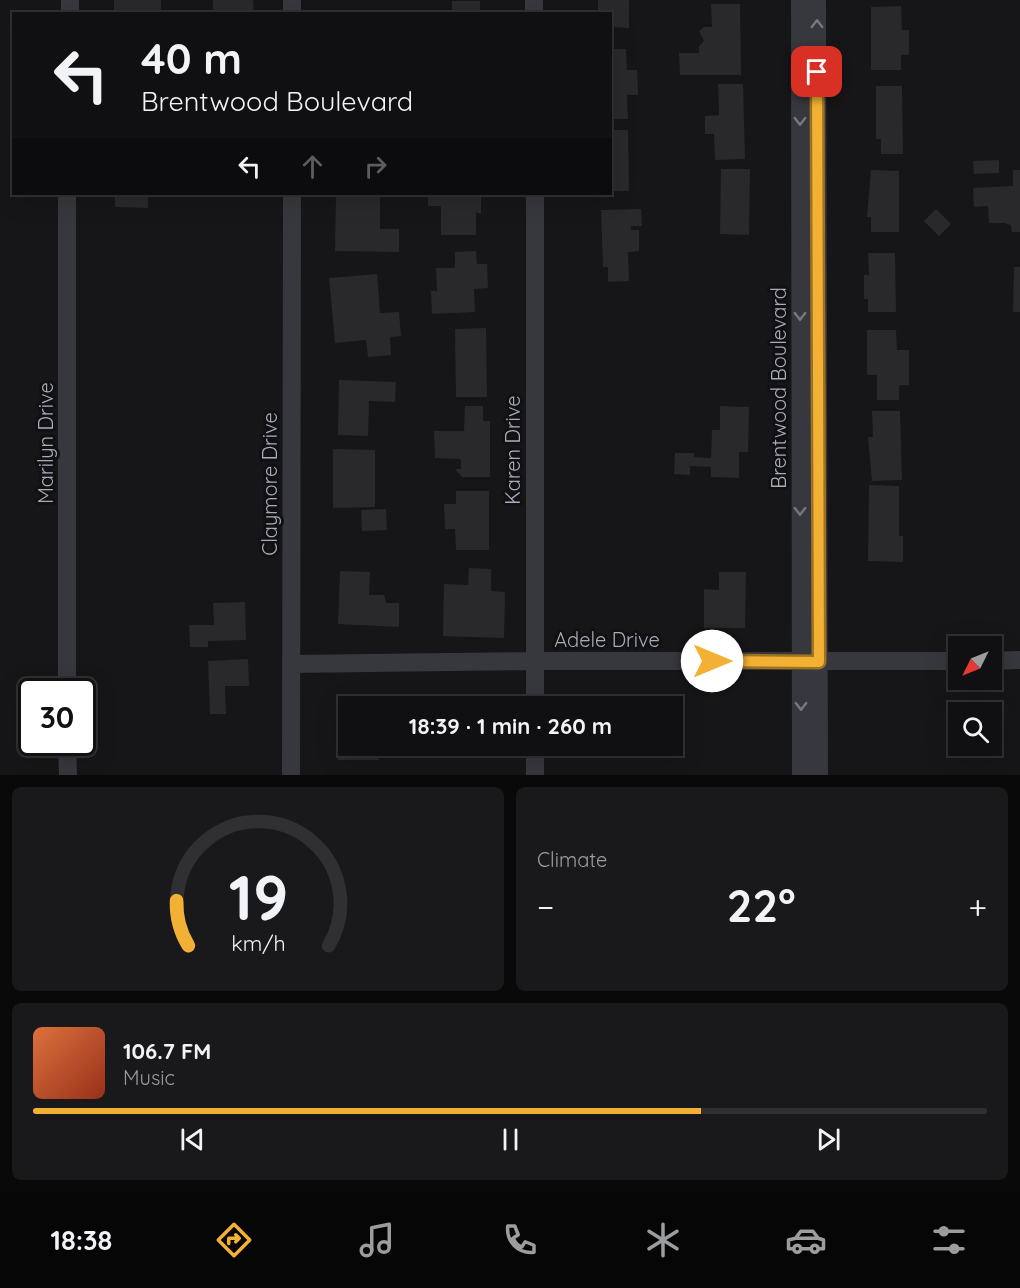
<!DOCTYPE html>
<html lang="en">
<head>
<meta charset="utf-8">
<style>
  body { margin:0; font-family:Quicksand,sans-serif; background:#19191b; color:#f1f3f6; height:100vh; display:flex; flex-direction:column; font-size:22px; white-space:nowrap }
  * { box-sizing:border-box; margin:0 }
  p { font-size:20px; color:#9c9d9f }
  .icon { flex:none; width:33px; height:33px; fill:none; stroke:currentColor; stroke-width:2; stroke-linecap:round; stroke-linejoin:round }
  .map { position:relative; height:775px; overflow:hidden }
  .details { display:flex; flex-direction:column; gap:12px; padding:12px; background:#09090a; flex:1 }
  .details>* { flex:none }
  .guide { position:absolute; left:12px; top:12px; width:600px; height:183px; border-radius:0px; box-shadow:0 6px 24px #0002,0 0 0 2px #303032; background:#101012; color:#f1f3f6; overflow:hidden }
  .needle { width:39px; rotate:227deg }
  .fabs { position:absolute; left:948px; top:636px; display:grid; gap:12px }
  .fabs a { display:grid; place-items:center; width:54px; height:54px; border-radius:0px; background:#101012; box-shadow:0 6px 24px #0002,0 0 0 2px #303032; font-size:30px }
  .speed { position:absolute; left:18px; top:678px; display:flex; gap:12px; font-size:30px; font-weight:700; text-align:center }
  .speed>* { display:grid; place-content:center; width:78px; height:78px; border-radius:50%; background:#101012; box-shadow:0 6px 24px #0002,0 0 0 2px #303032; line-height:1 }
  .speed .limit { border:3px solid #111; border-radius:9px; background:#fff; color:#111 }
  .pin { position:absolute; display:grid; place-items:center; width:51px; height:51px; color:#fff; margin:-26px; border-radius:12px; box-shadow:0 3px 9px #0006 }
  .me { position:absolute; width:66px; margin:-33px; rotate:90deg; stroke-linejoin:round; filter:drop-shadow(0 0 4px #0008) }
  .turn { display:flex; align-items:center; gap:21px; height:126px; padding:0 30px; font-size:27px }
  .turn .icon { width:78px; height:78px; stroke-width:2.5 }
  .turn b { display:block; font-size:42px; line-height:51px }
  .lanes { display:flex; align-items:center; height:57px; padding:0 30px; background:#0003; justify-content:center; gap:30px; direction:ltr }
  .lanes .off { opacity:.35 }
  .big { font-size:45px; font-weight:800; line-height:1.1 }
  .details .tile { flex:1; display:flex; flex-direction:column; justify-content:center; gap:9px; min-width:0; padding:0 21px; border-radius:9px; background:#19191b }
  .details .dial { align-items:center; gap:0 }
  .dial svg { height:156px; overflow:visible; fill:none; stroke:#303032; stroke-width:7; stroke-linecap:round; text-anchor:middle }
  .dial text { fill:#f1f3f6; stroke:none }
  .song { display:flex; align-items:center; gap:18px }
  .cover { width:72px; height:72px; border-radius:9px; background:linear-gradient(135deg,hsl(20 70% 55%),hsl(10 70% 35%)) }
  .played { height:6px; border-radius:3px; background:linear-gradient(90deg,#f2b134 70%,#303032 70%) }
  .keys { display:flex; justify-content:space-around; direction:ltr }
  .heat { display:flex; justify-content:space-between; align-items:center; font-size:33px; direction:ltr }
  .details .tiles { flex:1; display:grid; gap:12px; grid-template-columns:1fr 1fr }
  .tile:last-child { grid-column:span 2 }
  .trip { position:absolute; left:338px; top:696px; width:345px; height:60px; border-radius:0px; background:#101012; box-shadow:0 6px 24px #0002,0 0 0 2px #303032; font-weight:800; line-height:60px; text-align:center }
  .dock { display:flex; height:96px; justify-content:space-around; align-items:center; background:#060607; color:#9c9d9f }
  .dock .icon { width:42px; height:42px }
  .dock .active { color:#f2b134 }
  .dock b { font-size:27px; color:#f1f3f6 }
  .map>svg:first-child { display:block }
  .building { fill:#29292c }
  .lines { fill:none; stroke-linecap:round; stroke-linejoin:round }
  .minor { stroke:#37383d; stroke-width:18 }
  .oneway { stroke:#757881 }
  .route-casing { stroke:#9d7322; stroke-width:15 }
  .route { stroke:#f2b134; stroke-width:10 }
  .labels { text-anchor:middle; dominant-baseline:central; stroke-width:6; stroke-linejoin:round; paint-order:stroke }
  .street-label { font-size:20px; fill:#a8adb8; stroke:#111113 }
</style>
</head>
<body>
<div class="map">
<svg width="1020" height="775" viewBox="0 0 1020 775">
  <rect width="100%" height="100%" fill="#161618"/>
  <!-- building -->
  <path class="building" d="M114,0H161V11L114,14Z
    M213,0H253L254,14H213Z
    M598,0H629V28L610,27V14H598Z
    M452,1H480V14H452Z
    M711,4H740L741,75H680L679,53H699V46L704,41L699,31L704,27H712Z
    M901,6L902,30H909V55H901V70H871V7Z
    M610,49H626L627,70H637L638,95H627L628,119H610Z
    M718,84H743L745,159L715,160L714,134H705V116L719,115Z
    M876,86H902L903,154H881V139H876Z
    M610,130H628L629,191H610Z
    M999,160V173L974,174L973,161Z
    M721,169H750L749,235L720,234Z
    M871,170L899,171V232H871V217H867Z
    M1013,170H1020V232H1012L1011,225L1004,223H989L988,206L974,207L973,188L1013,186Z
    M115,194H148V208L115,207Z
    M428,194H481V214L476,212V235H441V206H428Z
    M336,196H380V229H399V252L335,251Z
    M641,209L642,226H631V230H639V251L628,252L629,281L608,282V267H603L601,210Z
    M936,209L951,224L939,236L924,221Z
    M476,251L477,264H487L488,288L474,289L475,312L432,314L431,291H437L436,268H455V252Z
    M868,253H895L896,312H868V299H864V275H869Z
    M1014,267H1020V312H1013Z
    M377,274L380,313L399,312L401,336L390,337L391,355L368,357L366,340L335,343L329,278Z
    M486,328L487,397H456L455,329Z
    M867,330H896L897,350H909V385H899V400H877V375H867Z
    M339,380L396,382L395,402L369,401L368,436L338,435Z
    M465,406H483V421H490V477H462L455,469H461V459L435,458L434,431H464Z
    M720,406L749,407L748,452H739V478L711,477V467L690,466V475L674,474L675,453H694V457L711,458L712,430H720Z
    M872,411H900L902,480L872,481L868,437H873Z
    M333,449L375,450V507L333,508Z
    M869,485L899,486V536H903V562L868,561Z
    M456,491H489V550H456L455,529H445L444,504H456Z
    M386,509L387,530L362,531L361,510Z
    M469,568L491,569V591L505,592L504,638L443,636L444,584L468,585Z
    M340,571L370,572L369,595H384L386,603H399V627L338,624Z
    M719,572H746L745,628H704V589L719,590Z
    M245,602L246,640L208,641V647H190L189,625H214L213,603Z
    M248,659L249,686H225L226,714H210L208,661Z
    M371,699H391V706H371Z
    M338,705H348V746H379V760H338Z"/>
  <g class="lines">
    <!-- minor -->
    <path class="minor" d="M534,0V14
      M800,0L801,775
      M817,0L819,775
      M70,14V0
      M292,14V0
      M67,194V692
      M992,661L1020,660
      M291,664L534,661H958
      M535,706V194
      M67,742L68,775
      M535,746V775
      M291,775L292,194"/>
  </g>
  <!-- one-way arrows -->
  <defs><path id="oneway-chevron" d="M-2-3.5L2.5 0L-2 3.5" fill="none" stroke-width="1.6" stroke-linecap="round" stroke-linejoin="round" transform="scale(1.5)"/></defs>
  <g class="oneway">
    <use href="#oneway-chevron" transform="translate(817 24) rotate(-90)"/>
    <use href="#oneway-chevron" transform="translate(800 121) rotate(90)"/>
    <use href="#oneway-chevron" transform="translate(800 316) rotate(90)"/>
    <use href="#oneway-chevron" transform="translate(800 511) rotate(90)"/>
    <use href="#oneway-chevron" transform="translate(801 706) rotate(90)"/>
  </g>
  <g class="lines">
    <!-- route casing -->
    <g class="route-casing">
      <path id="route" d="M712,661L819,662L817,72"/>
    </g>
    <!-- route -->
    <use href="#route" class="route"/>
  </g>
  <g class="labels">
    <!-- street labels -->
    <g class="street-label">
      <text transform="translate(778 388) rotate(-90)">Brentwood Boulevard</text>
      <text transform="translate(45 443) rotate(-90)">Marilyn Drive</text>
      <text transform="translate(512 450) rotate(-90)">Karen Drive</text>
      <text transform="translate(269 484) rotate(-90)">Claymore Drive</text>
      <text x="607" y="639">Adele Drive</text>
    </g>
  </g>
</svg>
<div class="fabs">
<a><svg class="needle" viewBox="-14 -14 28 28"><path d="M0-13l5 13h-10z" fill="#e53935"/><path d="M0 13l5-13h-10z" fill="#9c9d9f"/></svg></a>
<a><svg class="icon" aria-label="search" viewBox="0 0 24 24"><circle cx="10" cy="10" r="6"/><path d="M15 15l6 6"/></svg></a>
</div>
<div class="speed"><div class="limit">30</div></div>
<div class="pin" style="left:817px;top:72px;background:#d93025"><svg class="icon" aria-label="arrive" viewBox="0 0 24 24"><path d="M6 21V4h12l-3 4 3 4H6"/></svg></div>
<svg class="me" style="left:712px;top:661px" viewBox="-20 -20 40 40"><circle r="19" fill="#fff"/><path d="M0-13L10 11 0 6-10 11z" fill="#f2b134"/></svg>
<div class="trip">18:39 · 1 min · 260 m</div>
<div class="guide">
<div class="turn"><svg class="icon" aria-label="left" viewBox="0 0 24 24"><path d="M17 20v-9H6M10 6l-5 5 5 5"/></svg><div><b>40 m</b>Brentwood Boulevard</div></div>
<div class="lanes"><svg class="icon" aria-label="left" viewBox="0 0 24 24"><path d="M17 20v-9H6M10 6l-5 5 5 5"/></svg><svg class="icon off" aria-label="ahead" viewBox="0 0 24 24"><path d="M12 20V5M6 11l6-6 6 6"/></svg><svg class="icon off" aria-label="right" viewBox="0 0 24 24"><path d="M7 20v-9h11M14 6l5 5-5 5"/></svg></div>
</div>
</div>
<section class="details">
<div class="tiles">
<div class="tile dial"><svg viewBox="0 0 100 80">
<path d="M14 69A42 42 0 1 1 86 69"/>
<path d="M14 69A42 42 0 0 1 8 46" stroke="#f2b134"/>
<text x="50" y="56" font-size="32" font-weight="700">19</text>
<text x="50" y="72" font-size="11">km/h</text>
</svg></div>
<div class="tile"><p>Climate</p>
<div class="heat"><a>−</a><b class="big">22°</b><a>+</a></div>
</div>
<div class="tile">
<div class="song"><i class="cover"></i><div><b>106.7 FM</b><p>Music</p></div></div>
<div class="played"></div>
<div class="keys"><svg class="icon" aria-label="previous" viewBox="0 0 24 24"><path d="M18 5L8 12l10 7zM5 5v14"/></svg><svg class="icon" aria-label="pause" viewBox="0 0 24 24"><path d="M8 5v14M16 5v14"/></svg><svg class="icon" aria-label="next" viewBox="0 0 24 24"><path d="M6 5l10 7-10 7zM19 5v14"/></svg></div>
</div>
</div>
</section>
<nav class="dock">
<b>18:38</b>
<svg class="icon active" aria-label="directions" viewBox="0 0 24 24"><path d="M12 3l9 9-9 9-9-9zM9 14v-3h6M13 9l2 2-2 2"/></svg>
<svg class="icon" aria-label="music" viewBox="0 0 24 24"><path d="M9 18V5l10-2v13"/><circle cx="6" cy="18" r="3"/><circle cx="16" cy="16" r="3"/></svg>
<svg class="icon" aria-label="phone" viewBox="0 0 24 24"><path d="M5 4h4l2 5-3 2q2 4 5 5l2-3 5 2v4C11 20 4 13 5 4z"/></svg>
<svg class="icon" aria-label="climate" viewBox="0 0 24 24"><path d="M12 3v18M4 7l16 10M4 17L20 7"/></svg>
<svg class="icon" aria-label="car" viewBox="0 0 24 24"><path d="M5 17H2v-5l4-1 3-4h7l3 4 3 1v5h-3M9 17h6M6 11h13"/><circle cx="7" cy="17" r="2"/><circle cx="17" cy="17" r="2"/></svg>
<svg class="icon" aria-label="filters" viewBox="0 0 24 24"><path d="M4 7h16M4 17h16"/><circle cx="9" cy="7" r="2"/><circle cx="15" cy="17" r="2"/></svg>
</nav>
</body>
</html>
